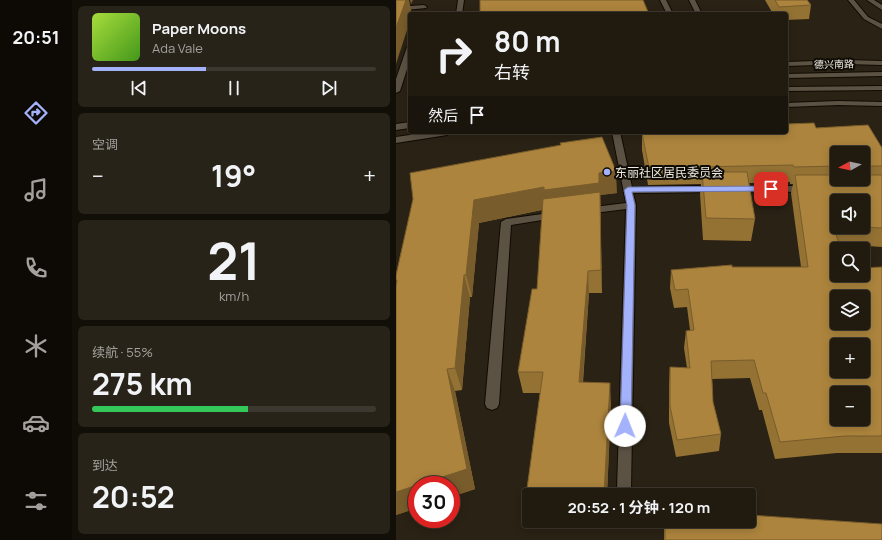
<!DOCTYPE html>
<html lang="zh">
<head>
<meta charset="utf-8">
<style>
  body { margin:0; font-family:Manrope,"Noto Sans SC",sans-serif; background:#282318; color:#f1f3f6; height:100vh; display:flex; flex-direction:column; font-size:15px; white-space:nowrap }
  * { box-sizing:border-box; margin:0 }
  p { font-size:13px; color:#a2a19e }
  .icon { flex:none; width:22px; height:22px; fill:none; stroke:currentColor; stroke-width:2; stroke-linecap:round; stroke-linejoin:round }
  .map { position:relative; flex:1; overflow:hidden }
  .panel { display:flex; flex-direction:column; gap:6px; padding:6px; background:#120e08; width:324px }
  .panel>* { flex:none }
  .hud { position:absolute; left:12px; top:12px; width:380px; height:122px; border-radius:4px; box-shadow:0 2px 10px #0003,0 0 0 1px #3d382f; background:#201a0f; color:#f1f3f6; overflow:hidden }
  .needle { width:26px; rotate:262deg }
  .fabs { position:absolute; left:434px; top:146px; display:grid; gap:8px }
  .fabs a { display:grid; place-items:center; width:40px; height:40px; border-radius:4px; background:#201a0f; box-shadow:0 2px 10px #0003,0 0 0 1px #3d382f; font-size:20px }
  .speed { position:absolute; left:12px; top:476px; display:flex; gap:8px; font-size:20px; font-weight:700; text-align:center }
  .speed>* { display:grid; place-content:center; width:52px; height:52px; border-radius:50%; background:#201a0f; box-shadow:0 2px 10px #0003,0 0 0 1px #3d382f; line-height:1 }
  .speed .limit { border:6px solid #d22; background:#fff; color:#111 }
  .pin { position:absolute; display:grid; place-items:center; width:34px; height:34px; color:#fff; margin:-17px; border-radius:8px; box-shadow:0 2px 6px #0006 }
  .me { position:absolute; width:44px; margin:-22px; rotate:1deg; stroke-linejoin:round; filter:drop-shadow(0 0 3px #0008) }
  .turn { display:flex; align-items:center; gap:14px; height:84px; padding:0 20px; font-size:18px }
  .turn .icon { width:52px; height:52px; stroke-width:2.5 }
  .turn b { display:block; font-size:28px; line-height:34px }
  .then { display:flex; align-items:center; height:38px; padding:0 20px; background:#0003; gap:8px; font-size:15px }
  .big { font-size:30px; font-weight:700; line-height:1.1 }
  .panel .widget { flex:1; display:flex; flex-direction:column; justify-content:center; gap:6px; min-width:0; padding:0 14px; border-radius:6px; background:#282318 }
  .panel .dial { align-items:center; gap:0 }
  .dial b { font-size:52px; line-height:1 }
  .song { display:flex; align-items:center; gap:12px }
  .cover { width:48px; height:48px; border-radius:6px; background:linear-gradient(135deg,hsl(80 70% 55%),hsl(100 70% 35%)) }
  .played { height:4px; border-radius:2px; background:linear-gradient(90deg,#a4b2fc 40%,#3d382f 40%) }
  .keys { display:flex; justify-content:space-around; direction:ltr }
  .heat { display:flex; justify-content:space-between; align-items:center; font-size:22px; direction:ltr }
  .charge { height:6px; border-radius:3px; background:linear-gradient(90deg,#34c759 55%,#3d382f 0) }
  .trip { position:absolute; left:126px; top:488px; width:234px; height:40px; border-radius:4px; background:#201a0f; box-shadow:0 2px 10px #0003,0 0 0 1px #3d382f; font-weight:700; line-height:40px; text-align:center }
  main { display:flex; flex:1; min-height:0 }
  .menu { display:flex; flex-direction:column; width:72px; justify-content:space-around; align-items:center; background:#0d0a06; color:#a2a19e }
  .menu .icon { width:28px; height:28px }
  .menu .on { color:#a4b2fc }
  .menu b { font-size:18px; color:#f1f3f6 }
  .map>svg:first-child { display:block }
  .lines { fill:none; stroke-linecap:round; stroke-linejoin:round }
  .service-casing { stroke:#120b02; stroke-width:2 }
  .minor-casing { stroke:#120b02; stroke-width:2 }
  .secondary-casing { stroke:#120b02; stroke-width:2 }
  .service { fill:#5c5244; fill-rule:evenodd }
  .minor { fill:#5c5244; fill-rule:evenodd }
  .secondary { fill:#5c5244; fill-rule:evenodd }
  .wall { fill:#947234; fill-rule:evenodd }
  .shaded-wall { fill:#785c2b }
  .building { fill:#ac843d; stroke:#785c2b; fill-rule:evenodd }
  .route { fill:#a4b2fc; stroke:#6b74a4 }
  .poi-dot { fill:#a4b2fc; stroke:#0f0c06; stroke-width:1.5 }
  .labels { text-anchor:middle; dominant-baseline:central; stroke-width:4; stroke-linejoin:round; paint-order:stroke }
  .far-street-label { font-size:10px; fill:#f0ebe2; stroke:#0f0c06 }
  .poi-label { font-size:12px; fill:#f0ebe2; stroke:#0f0c06; text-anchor:start }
</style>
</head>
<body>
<main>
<nav class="menu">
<b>20:51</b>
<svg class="icon on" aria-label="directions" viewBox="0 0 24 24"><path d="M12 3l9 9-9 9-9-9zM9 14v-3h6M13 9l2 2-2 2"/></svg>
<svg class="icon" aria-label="music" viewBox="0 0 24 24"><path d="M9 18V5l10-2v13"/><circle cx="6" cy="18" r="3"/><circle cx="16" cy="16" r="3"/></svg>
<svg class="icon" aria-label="phone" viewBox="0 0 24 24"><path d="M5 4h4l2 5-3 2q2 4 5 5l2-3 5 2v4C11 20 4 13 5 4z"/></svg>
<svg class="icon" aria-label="climate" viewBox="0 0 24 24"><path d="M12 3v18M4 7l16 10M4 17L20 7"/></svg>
<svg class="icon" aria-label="car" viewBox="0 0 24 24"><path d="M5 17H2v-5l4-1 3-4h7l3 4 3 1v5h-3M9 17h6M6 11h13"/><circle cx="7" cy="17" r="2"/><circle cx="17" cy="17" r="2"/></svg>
<svg class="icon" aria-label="filters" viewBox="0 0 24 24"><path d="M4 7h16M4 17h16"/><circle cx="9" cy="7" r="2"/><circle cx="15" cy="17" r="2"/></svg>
</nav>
<section class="panel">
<div class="widget">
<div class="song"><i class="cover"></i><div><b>Paper Moons</b><p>Ada Vale</p></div></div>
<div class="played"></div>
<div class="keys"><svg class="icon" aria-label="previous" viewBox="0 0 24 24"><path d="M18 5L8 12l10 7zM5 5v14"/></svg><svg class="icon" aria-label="pause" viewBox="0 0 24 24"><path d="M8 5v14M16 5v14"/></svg><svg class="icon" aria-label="next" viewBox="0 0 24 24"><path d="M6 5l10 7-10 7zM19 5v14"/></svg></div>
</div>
<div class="widget"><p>空调</p>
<div class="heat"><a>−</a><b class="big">19°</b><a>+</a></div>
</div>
<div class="widget dial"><b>21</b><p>km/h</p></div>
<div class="widget"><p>续航 · 55%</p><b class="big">275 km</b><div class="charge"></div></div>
<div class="widget"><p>到达</p><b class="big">20:52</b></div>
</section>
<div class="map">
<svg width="486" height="540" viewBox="0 0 486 540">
  <rect width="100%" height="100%" fill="#2a2214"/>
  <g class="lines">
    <!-- service casing -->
    <g class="service-casing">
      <path id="service" d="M62,0H68L66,14H60Z
        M452,0H458L472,17L486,24V29L468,19Z"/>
    </g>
    <!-- minor casing -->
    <g class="minor-casing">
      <path id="minor" d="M28,5L31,7L30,8L0,11V7Z
        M11,47H14V60L4,91L0,93V79Z
        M216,132H224L236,187L319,186L324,189L319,192L237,193L240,205L235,489L233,494H223L221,489L230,209L190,214L185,211L190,208L230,203Z
        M340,186H411L416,189L411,192L337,191L335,189L337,187Z
        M161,212L165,213L166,215L165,217L115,225L103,404L101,408L96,410L91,408L89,404L105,222L110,219Z"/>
    </g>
    <!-- secondary casing -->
    <g class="secondary-casing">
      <path id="secondary" d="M264,0H270L277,14H271Z
        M293,0H299L306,14H300Z
        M471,0H478L486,5V10Z
        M450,60L486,61V65L450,64L390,66V62Z
        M486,72V76L390,78V74Z
        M486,86V90L390,91V87Z
        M442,101L486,102V106L442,105L390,107V103Z
        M14,122V128L0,130V124Z
        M34,132H55L51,135L0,143V137Z"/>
    </g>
    <!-- service -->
    <use href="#service" class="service"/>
    <!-- minor -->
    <use href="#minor" class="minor"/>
    <!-- secondary -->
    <use href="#secondary" class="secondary"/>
  </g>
  <!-- wall -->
  <path class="wall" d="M369,0H411L415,5L413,19L390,20V14H377Z
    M418,123L420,128L472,125L486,148V166H481H486V247L443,244L445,249H441V275H467V268L486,267V453H441L379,459L366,410H363L354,378L316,379L317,402L325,434L323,451L280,457L273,423V385L274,367L291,368L288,348L290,331L294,330L291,307L278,308L274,288L275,270L336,265V267H405L395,193L397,184H394V182L353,183L359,219L355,241L307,240L304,194L305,184L252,185L246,150V133L273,132H390V124ZM441,153H467V179H441ZM441,201H467V227H441ZM441,297H467V323H441ZM441,345H467V371H441ZM441,393H467V419H441Z
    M164,143L221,193L204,195L206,293H193L187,383L215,404L211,495H133V508L130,496L144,393H127L122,372L141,289L146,210L83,223L76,297H74L66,390L59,391L79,489L55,497V485L21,508L0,515V287L1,284L0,275L165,145Z
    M268,521H353L486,540H268Z"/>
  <!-- shaded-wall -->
  <path class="shaded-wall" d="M10,0H13L16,14H14V21L0,64V28Z
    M14,0H17L15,4Z
    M220,171L221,193L204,195L206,293L205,270L150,209L83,223L76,297L70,275L78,200L203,173Z
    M192,271L193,293L185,404L183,382Z
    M68,275L74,297L66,390L59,368Z
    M51,369L59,391L79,489L55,497V485H22Z
    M214,383L215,404L211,495H208Z
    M21,485V508L0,515V492Z"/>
  <!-- building -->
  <path class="building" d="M0,0H10L0,28Z
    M84,0H247L253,14H84Z
    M379,0H411L415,5L383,7Z
    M418,123L420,128L472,125L486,148V166H467V153H441V166L398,167L397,165L253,168L246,133L273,132H390V124Z
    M206,137L220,171L203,173V183L148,190V187L78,200L70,275H68L59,368L51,369L71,469L0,492V287L1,280H0V275L17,199L14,173L165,145L164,143Z
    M306,172H351L359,219L310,218Z
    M399,175H441V179H467V175H486V228L463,227H467V201H441V226H437L445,249H441V275H467V268L486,267V436H449L384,442L370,393H367L358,360L315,361L317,402L325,434L281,440L274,406V367L294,368L290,331L298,330L292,289L279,290L275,270L336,265V267H412ZM441,297H467V323H441ZM441,345H467V371H441ZM441,393H467V419H441Z
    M204,192L205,270L192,271L183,382L214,383L208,495H133V496H130L147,372H122L136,289H141L147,199Z
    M353,515L486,524V540H269V521H353Z"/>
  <!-- route -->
  <path class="route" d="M375,186L378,187V191L236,192L239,205L235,426L233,430L229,431L225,430L224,426L231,205L228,190L232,187Z"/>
  <!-- markers -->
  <circle class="poi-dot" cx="211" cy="172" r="4"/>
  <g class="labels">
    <!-- far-street labels -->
    <g class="far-street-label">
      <text transform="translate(438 64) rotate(-1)">德兴南路</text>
    </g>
    <!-- poi labels -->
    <g class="poi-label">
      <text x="219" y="172">东丽社区居民委员会</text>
    </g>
  </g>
</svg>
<div class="fabs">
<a><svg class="needle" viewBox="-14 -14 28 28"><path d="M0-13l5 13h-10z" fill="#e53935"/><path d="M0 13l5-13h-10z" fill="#a2a19e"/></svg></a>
<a><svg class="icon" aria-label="sound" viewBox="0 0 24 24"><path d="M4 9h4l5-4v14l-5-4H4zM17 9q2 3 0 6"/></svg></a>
<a><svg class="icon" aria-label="search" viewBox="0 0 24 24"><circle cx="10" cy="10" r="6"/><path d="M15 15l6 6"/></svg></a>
<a><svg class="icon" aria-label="layers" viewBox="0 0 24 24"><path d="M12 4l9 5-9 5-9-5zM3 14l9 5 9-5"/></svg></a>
<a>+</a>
<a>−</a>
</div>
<div class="speed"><div class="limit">30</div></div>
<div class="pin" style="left:375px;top:189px;background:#d93025"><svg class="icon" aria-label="arrive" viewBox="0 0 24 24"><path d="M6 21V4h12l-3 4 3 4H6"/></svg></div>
<svg class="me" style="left:229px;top:426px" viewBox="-20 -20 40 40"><circle r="19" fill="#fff"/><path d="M0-13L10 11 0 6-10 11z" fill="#a4b2fc"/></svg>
<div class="trip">20:52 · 1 分钟 · 120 m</div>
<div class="hud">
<div class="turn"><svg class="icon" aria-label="right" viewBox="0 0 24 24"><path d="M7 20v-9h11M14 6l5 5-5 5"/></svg><div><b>80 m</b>右转</div></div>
<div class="then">然后<svg class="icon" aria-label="arrive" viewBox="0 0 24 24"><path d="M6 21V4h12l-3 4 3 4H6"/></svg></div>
</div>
</div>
</main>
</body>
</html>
